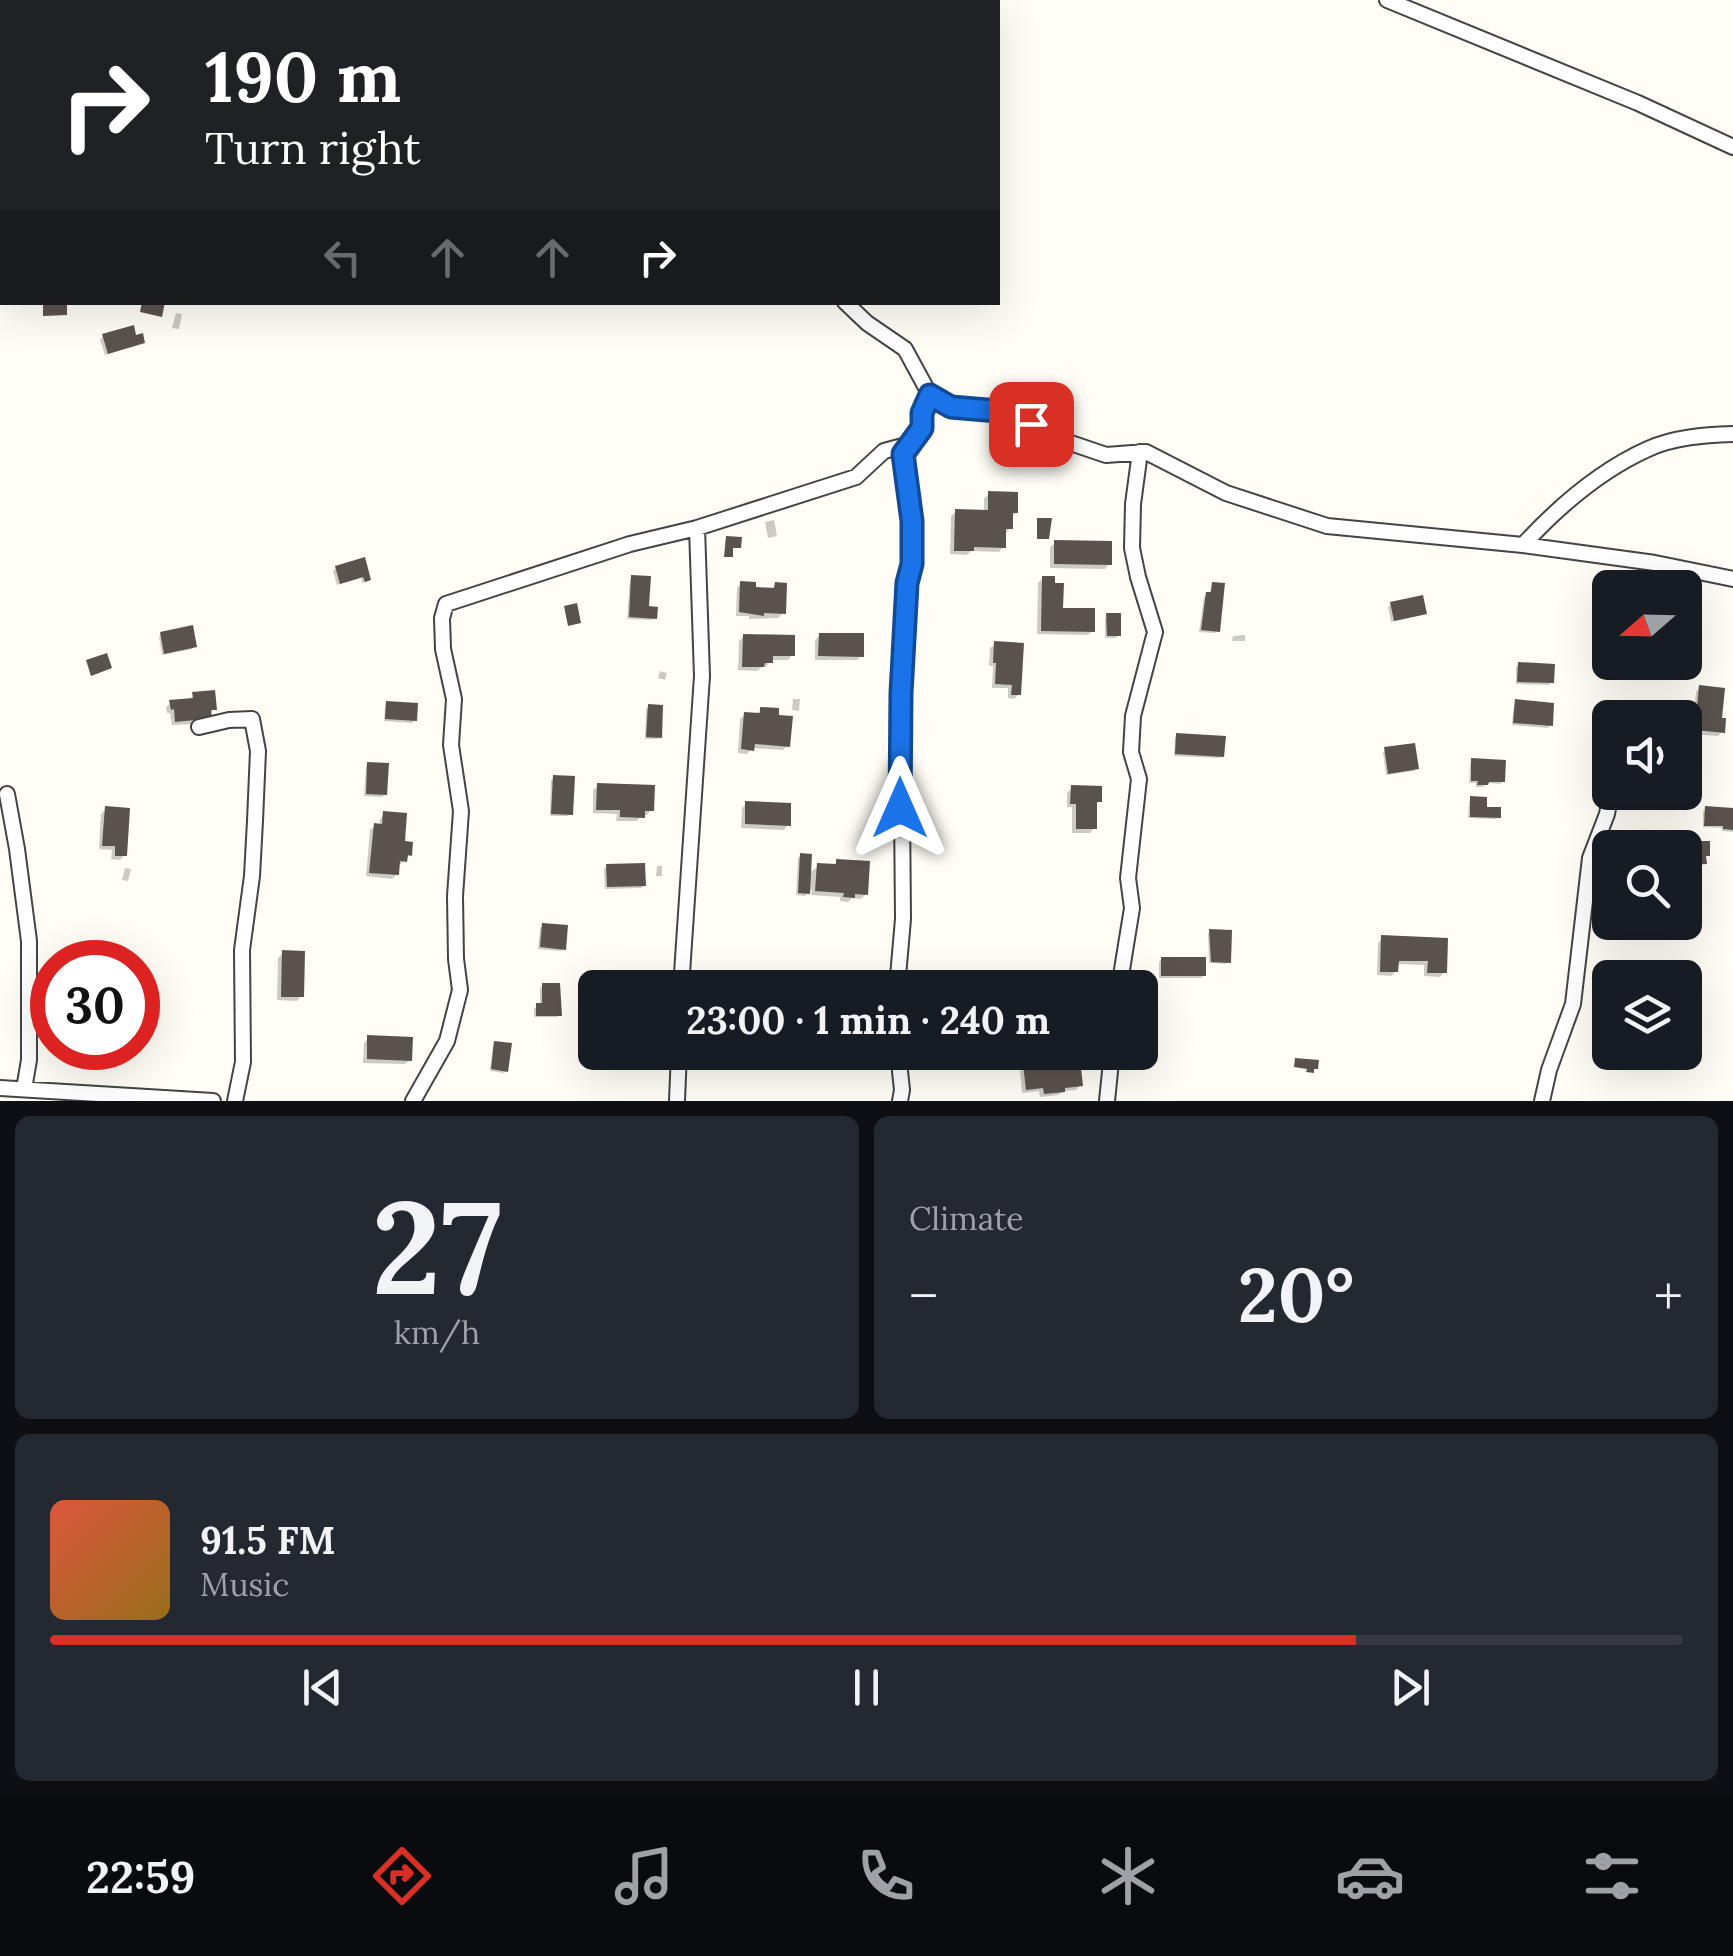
<!DOCTYPE html>
<html lang="en">
<head>
<meta charset="utf-8">
<style>
  body { margin:0; font-family:Lora,serif; background:#242831; color:#f1f3f6; height:100vh; display:flex; flex-direction:column; font-size:38px; white-space:nowrap }
  * { box-sizing:border-box; margin:0 }
  p { font-size:32px; color:#9ea1a6 }
  .icon { flex:none; width:55px; height:55px; fill:none; stroke:currentColor; stroke-width:2; stroke-linecap:round; stroke-linejoin:round }
  .map { position:relative; height:1101px; overflow:hidden }
  .sheet { display:flex; flex-direction:column; gap:15px; padding:15px; background:#0d0f14; flex:1 }
  .sheet>* { flex:none }
  .top-card { position:absolute; left:0px; top:0px; width:1000px; height:305px; box-shadow:0 10px 40px #0002; background:#202124; color:#fff; overflow:hidden }
  .needle { width:65px; rotate:250deg }
  .fabs { position:absolute; left:1592px; top:570px; display:grid; gap:20px }
  .fabs a { display:grid; place-items:center; width:110px; height:110px; border-radius:15px; background:#171b24; box-shadow:0 10px 40px #0002; font-size:50px }
  .speed { position:absolute; left:30px; top:940px; display:flex; gap:20px; font-size:50px; font-weight:700; text-align:center }
  .speed>* { display:grid; place-content:center; width:130px; height:130px; border-radius:50%; background:#171b24; box-shadow:0 10px 40px #0002; line-height:1 }
  .speed .limit { border:15px solid #d22; background:#fff; color:#111 }
  .pin { position:absolute; display:grid; place-items:center; width:85px; height:85px; color:#fff; margin:-42px; border-radius:20px; box-shadow:0 5px 15px #0006 }
  .me { position:absolute; width:110px; margin:-55px; rotate:0deg; stroke-linejoin:round; filter:drop-shadow(0 0 8px #0008) }
  .turn { display:flex; align-items:center; gap:35px; height:210px; padding:0 40px; font-size:45px }
  .turn .icon { width:130px; height:130px; stroke-width:2.5 }
  .turn b { display:block; font-size:70px; line-height:85px }
  .lanes { display:flex; align-items:center; height:95px; padding:0 40px; background:#0003; justify-content:center; gap:50px; direction:ltr }
  .lanes .off { opacity:.35 }
  .big { font-size:75px; font-weight:700; line-height:1.1 }
  .sheet .card { flex:1; display:flex; flex-direction:column; justify-content:center; gap:15px; min-width:0; padding:0 35px; border-radius:15px; background:#242831 }
  .sheet .dial { align-items:center; gap:0 }
  .dial b { font-size:130px; line-height:1 }
  .song { display:flex; align-items:center; gap:30px }
  .cover { width:120px; height:120px; border-radius:15px; background:linear-gradient(135deg,hsl(10 70% 55%),hsl(40 70% 35%)) }
  .played { height:10px; border-radius:5px; background:linear-gradient(90deg,#d93025 80%,#363941 80%) }
  .keys { display:flex; justify-content:space-around; direction:ltr }
  .heat { display:flex; justify-content:space-between; align-items:center; font-size:55px; direction:ltr }
  .sheet .tiles { flex:1; display:grid; gap:15px; grid-template-columns:1fr 1fr }
  .card:last-child { grid-column:span 2 }
  .trip { position:absolute; left:578px; top:970px; width:580px; height:100px; border-radius:15px; background:#171b24; box-shadow:0 10px 40px #0002; font-weight:700; line-height:100px; text-align:center }
  .dock { display:flex; height:160px; justify-content:space-around; align-items:center; background:#090b0e; color:#9ea1a6 }
  .dock .icon { width:70px; height:70px }
  .dock .on { color:#d93025 }
  .dock b { font-size:45px; color:#f1f3f6 }
  .map>svg:first-child { display:block }
  .shadow { fill:#0003 }
  .building { fill:#5a524d }
  .lines { fill:none; stroke-linecap:round; stroke-linejoin:round }
  .minor-casing { stroke:#444; stroke-width:18 }
  .minor { stroke:#fff; stroke-width:14 }
  .route-casing { stroke:#114b97; stroke-width:25 }
  .route { stroke:#1a73e8; stroke-width:18 }
</style>
</head>
<body>
<div class="map">
<svg width="1733" height="1101" viewBox="0 0 1733 1101">
  <rect width="100%" height="100%" fill="#fffdf5"/>
  <!-- shadow -->
  <path class="shadow" d="M91,0H118L124,2H90Z
    M173,0H204L203,2H177Z
    M680,0H704L705,2H681Z
    M0,63L2,64V84L0,83Z
    M176,313L182,314L179,329L172,328Z
    M103,337L135,338L143,342L105,355L100,339Z
    M989,494L1016,512L1011,517L1010,528L1006,533L1003,547L999,552L971,551L967,555L950,554L951,516L956,512H984V498Z
    M774,520L777,536L768,538L765,522Z
    M1055,543L1109,564L1105,569L1050,568V547Z
    M363,560L369,580L366,582L362,583L361,578L337,585L333,571L336,568Z
    M632,578L646,609L655,618L652,620L627,619L630,580Z
    M1043,578L1061,610L1092,631L1088,635L1037,634L1038,583Z
    M741,584L753,590H770L776,585L783,613L778,618L749,619V616H736L737,588Z
    M1212,585L1218,631L1215,633L1199,632L1204,597L1209,594Z
    M1391,604L1424,613L1422,615L1391,622L1388,607Z
    M1108,616L1118,635L1116,638H1105V619Z
    M161,634L195,646L192,649L162,655L159,637Z
    M820,635L861,656L857,660H815V640Z
    M1245,635V641H1232L1233,636Z
    M744,636L792,655L788,660H771L766,667H762L757,671L738,670L739,641Z
    M995,644L1019,694L1014,699L1008,698V688H992L993,666H989L990,648Z
    M1519,665L1552,682L1549,685L1516,684V667Z
    M660,671L667,673L665,680L658,678Z
    M1700,687L1719,720L1722,732L1718,736L1692,734L1696,692Z
    M194,695L214,709L202,724L172,725L170,713H167L166,707L171,703L188,701Z
    M793,699H800L799,711L792,710Z
    M1516,702L1550,725L1548,728L1512,725L1514,705Z
    M387,704L415,720L412,723L384,721L385,707Z
    M649,707L660,737L657,739H645L646,709Z
    M761,709L788,745L783,750L753,748L747,754L738,753L740,719L745,715L757,714Z
    M1177,736L1222,756L1219,758L1174,756L1175,738Z
    M1386,750L1416,768L1414,771L1386,775L1383,752Z
    M1472,761L1503,781L1500,784L1487,783L1483,787H1476V783H1469L1470,764Z
    M368,765L385,794L382,797L364,796L366,767Z
    M554,778L570,814L568,816H550L551,780Z
    M598,786L651,810L647,815H642L637,821H616L617,814L593,813V790Z
    M1072,788L1099,801L1094,806V828L1090,833H1072V807H1067V793Z
    M1471,799L1485,809L1498,817L1496,819L1468,818L1469,802Z
    M746,804L788,825L784,830L741,828L742,808Z
    M106,809L124,855L120,860L111,859L112,850L99,849L101,814Z
    M1706,809L1733,810V832L1722,831V828L1703,827V811Z
    M384,814L410,855L400,865H398L397,874L392,879L366,876L370,830L375,826H379L380,819Z
    M801,856L809,874L818,866L832,867L837,861L866,894L861,899L852,898L848,902L840,901V897L811,895L812,889L805,896L796,895L798,858Z
    M657,866H662V876H656Z
    M607,867L644,885L641,888L605,889L604,869Z
    M125,868L131,869L128,881L122,880Z
    M543,926L564,949L561,951L538,949L540,928Z
    M1210,932L1228,961L1226,964L1209,963L1208,934Z
    M1382,938L1446,940L1445,972L1440,977L1424,976V965L1396,964V971L1391,976L1377,975L1378,943Z
    M283,953L301,996L297,1001L277,1000L278,958Z
    M1162,959L1204,975L1201,978H1159V962Z
    M543,985L559,1015L557,1017H534V1008L540,1006V988Z
    M1047,985H1088V988H1045Z
    M368,1038L410,1060L405,1064L363,1063L364,1043Z
    M1603,1040L1610,1041V1052L1649,1061L1644,1065L1597,1064L1598,1045Z
    M495,1043L506,1071L504,1073L490,1071L493,1046Z
    M1025,1067L1080,1085L1076,1090L1063,1091L1058,1095L1040,1097L1039,1091L1022,1093L1020,1071Z"/>
  <!-- building -->
  <path class="building" d="M43,302H67V315L43,316Z
    M142,302H165L162,317L140,312Z
    M134,325L136,335L143,333L145,343L108,354L102,334Z
    M988,491L1018,492V513H1013V529H1006V548L974,547V551H954L955,509L988,510Z
    M1037,518H1052L1049,539H1037Z
    M726,536L742,537L741,548H733V557H724Z
    M1054,540L1112,541V565L1054,564Z
    M365,557L371,580L365,582L363,577L340,584L335,566Z
    M631,575L651,576L649,606L658,607L657,619L629,617Z
    M1042,576H1055V583H1064L1063,608H1095V632L1041,631Z
    M740,581L756,582V587L774,588L775,582L787,583L786,614L764,613V616L739,612Z
    M1212,582L1225,583L1220,632L1201,630L1206,592H1211Z
    M1423,595L1427,614L1394,621L1390,602Z
    M577,603L581,623L568,626L564,606Z
    M1106,613H1121V636H1107Z
    M193,625L197,647L164,654L160,632Z
    M819,633H864V657L818,656Z
    M743,634L795,635V656H773V663H765L764,667H742Z
    M994,641L1024,643L1021,695H1011L1012,685L995,684L996,663H993Z
    M107,653L112,668L91,676L86,660Z
    M1518,662L1555,664L1554,683L1517,682Z
    M1699,685L1725,688L1722,718H1726L1725,733L1695,730Z
    M215,690L217,710H211L212,718L195,722V720L175,722L174,709L171,710L169,700L193,698L192,692Z
    M1515,699L1554,703L1553,726L1513,723Z
    M386,701L418,703L417,721L385,719Z
    M648,704L663,705L662,738L646,737Z
    M760,707L779,708V715L793,716L790,747L755,744L754,751L741,749L744,712L760,713Z
    M1176,733L1226,736L1224,757L1175,754Z
    M1415,743L1419,769L1388,774L1384,747Z
    M1471,758L1506,760L1505,782H1489L1488,785H1477L1478,781H1471Z
    M367,762L389,763L387,795L366,794Z
    M553,775L575,776L573,815L551,814Z
    M597,783L655,785L654,811H645V818L620,817V810H596Z
    M1071,785L1102,786V802H1097V829H1076V804H1070Z
    M1470,796L1487,797V807H1501V818L1470,817Z
    M745,801L791,803V826L745,824Z
    M105,806L130,808L127,856H115V846H102Z
    M1705,806L1733,808V830L1723,829V826H1704Z
    M383,811L407,813L405,841L413,842L412,856L408,855L407,862L400,861L399,875L369,873L374,823L382,824Z
    M1690,841H1710V856H1706L1707,864L1690,865Z
    M800,853L812,854L810,894L798,893Z
    M836,859L870,861L868,895L855,894V898L843,897L844,893L815,891L817,863L836,864Z
    M645,863L646,886L607,887L606,864Z
    M542,923L568,925L566,950L540,947Z
    M1209,929L1232,930L1231,963L1211,962Z
    M1381,935L1448,938L1447,973H1427L1428,961H1399L1398,972H1380Z
    M282,950L305,951L304,997H281Z
    M1161,957H1206V976H1161Z
    M542,983H560L562,1016H536V1003H542Z
    M367,1035L413,1037L412,1061L367,1059Z
    M1601,1038H1610V1052H1651V1062L1601,1060Z
    M494,1041L512,1043L508,1072L491,1069Z
    M950,1053L951,1068L932,1069L931,1054Z
    M1295,1058L1319,1060L1318,1069H1314V1073L1306,1072L1307,1069L1294,1067Z
    M1080,1059L1083,1086L1065,1088V1092L1044,1094L1043,1088L1026,1090L1023,1064Z"/>
  <g class="lines">
    <!-- minor casing -->
    <g class="minor-casing">
      <path id="minor" d="M263,0L268,2
        M336,0L339,2
        M1387,0L1638,103L1733,147
        M62,2L64,0
        M473,2L476,0
        M0,34H2
        M0,175L2,176
        M845,302L867,323L905,349L930,395L951,407L1010,412L1053,437L1106,455L1146,452L1226,493L1327,526L1523,545L1655,563L1733,579
        M1523,545C1558,507 1601,470 1648,449C1674,437 1705,435 1733,434
        M199,727L229,720L252,719L258,751L255,821L252,876L242,950L243,1062L235,1101
        M7,794L17,849L29,941V1060L24,1089
        M681,988L702,676L697,528L856,477L884,451L910,444
        M897,988L903,919L901,693L907,583L912,564L913,521L903,454L921,428L922,413L930,395
        M1119,988L1132,908L1128,878L1139,779L1131,752L1133,716L1155,632L1138,577L1132,548L1133,504L1140,452
        M898,1052L902,1090L900,1101
        M0,1088L213,1101
        M413,1101L447,1041L460,990L456,959L455,896L461,811L451,745L454,699L443,649L442,618L446,604L630,544L697,528
        M677,1101L679,1052
        M1107,1101L1112,1052
        M1542,1101L1549,1070L1573,1004L1590,858L1607,814L1611,792"/>
    </g>
    <!-- minor -->
    <use href="#minor" class="minor"/>
  </g>
  <g class="lines">
    <!-- route casing -->
    <g class="route-casing">
      <path id="route" d="M900,808L901,693L907,583L912,564V521L903,454L922,428V413L930,395L951,407L1010,412L1031,424"/>
    </g>
    <!-- route -->
    <use href="#route" class="route"/>
  </g>
</svg>
<div class="fabs">
<a><svg class="needle" viewBox="-14 -14 28 28"><path d="M0-13l5 13h-10z" fill="#e53935"/><path d="M0 13l5-13h-10z" fill="#9ea1a6"/></svg></a>
<a><svg class="icon" aria-label="sound" viewBox="0 0 24 24"><path d="M4 9h4l5-4v14l-5-4H4zM17 9q2 3 0 6"/></svg></a>
<a><svg class="icon" aria-label="search" viewBox="0 0 24 24"><circle cx="10" cy="10" r="6"/><path d="M15 15l6 6"/></svg></a>
<a><svg class="icon" aria-label="layers" viewBox="0 0 24 24"><path d="M12 4l9 5-9 5-9-5zM3 14l9 5 9-5"/></svg></a>
</div>
<div class="speed"><div class="limit">30</div></div>
<div class="pin" style="left:1031px;top:424px;background:#d93025"><svg class="icon" aria-label="arrive" viewBox="0 0 24 24"><path d="M6 21V4h12l-3 4 3 4H6"/></svg></div>
<svg class="me" style="left:900px;top:808px" viewBox="-20 -20 40 40"><path d="M0-17L14 15 0 8-14 15z" fill="#1a73e8" stroke="#fff" stroke-width="4"/></svg>
<div class="trip">23:00 · 1 min · 240 m</div>
<div class="top-card">
<div class="turn"><svg class="icon" aria-label="right" viewBox="0 0 24 24"><path d="M7 20v-9h11M14 6l5 5-5 5"/></svg><div><b>190 m</b>Turn right</div></div>
<div class="lanes"><svg class="icon off" aria-label="left" viewBox="0 0 24 24"><path d="M17 20v-9H6M10 6l-5 5 5 5"/></svg><svg class="icon off" aria-label="ahead" viewBox="0 0 24 24"><path d="M12 20V5M6 11l6-6 6 6"/></svg><svg class="icon off" aria-label="ahead" viewBox="0 0 24 24"><path d="M12 20V5M6 11l6-6 6 6"/></svg><svg class="icon" aria-label="right" viewBox="0 0 24 24"><path d="M7 20v-9h11M14 6l5 5-5 5"/></svg></div>
</div>
</div>
<section class="sheet">
<div class="tiles">
<div class="card dial"><b>27</b><p>km/h</p></div>
<div class="card"><p>Climate</p>
<div class="heat"><a>−</a><b class="big">20°</b><a>+</a></div>
</div>
<div class="card">
<div class="song"><i class="cover"></i><div><b>91.5 FM</b><p>Music</p></div></div>
<div class="played"></div>
<div class="keys"><svg class="icon" aria-label="previous" viewBox="0 0 24 24"><path d="M18 5L8 12l10 7zM5 5v14"/></svg><svg class="icon" aria-label="pause" viewBox="0 0 24 24"><path d="M8 5v14M16 5v14"/></svg><svg class="icon" aria-label="next" viewBox="0 0 24 24"><path d="M6 5l10 7-10 7zM19 5v14"/></svg></div>
</div>
</div>
</section>
<nav class="dock">
<b>22:59</b>
<svg class="icon on" aria-label="directions" viewBox="0 0 24 24"><path d="M12 3l9 9-9 9-9-9zM9 14v-3h6M13 9l2 2-2 2"/></svg>
<svg class="icon" aria-label="music" viewBox="0 0 24 24"><path d="M9 18V5l10-2v13"/><circle cx="6" cy="18" r="3"/><circle cx="16" cy="16" r="3"/></svg>
<svg class="icon" aria-label="phone" viewBox="0 0 24 24"><path d="M5 4h4l2 5-3 2q2 4 5 5l2-3 5 2v4C11 20 4 13 5 4z"/></svg>
<svg class="icon" aria-label="climate" viewBox="0 0 24 24"><path d="M12 3v18M4 7l16 10M4 17L20 7"/></svg>
<svg class="icon" aria-label="car" viewBox="0 0 24 24"><path d="M5 17H2v-5l4-1 3-4h7l3 4 3 1v5h-3M9 17h6M6 11h13"/><circle cx="7" cy="17" r="2"/><circle cx="17" cy="17" r="2"/></svg>
<svg class="icon" aria-label="filters" viewBox="0 0 24 24"><path d="M4 7h16M4 17h16"/><circle cx="9" cy="7" r="2"/><circle cx="15" cy="17" r="2"/></svg>
</nav>
</body>
</html>
